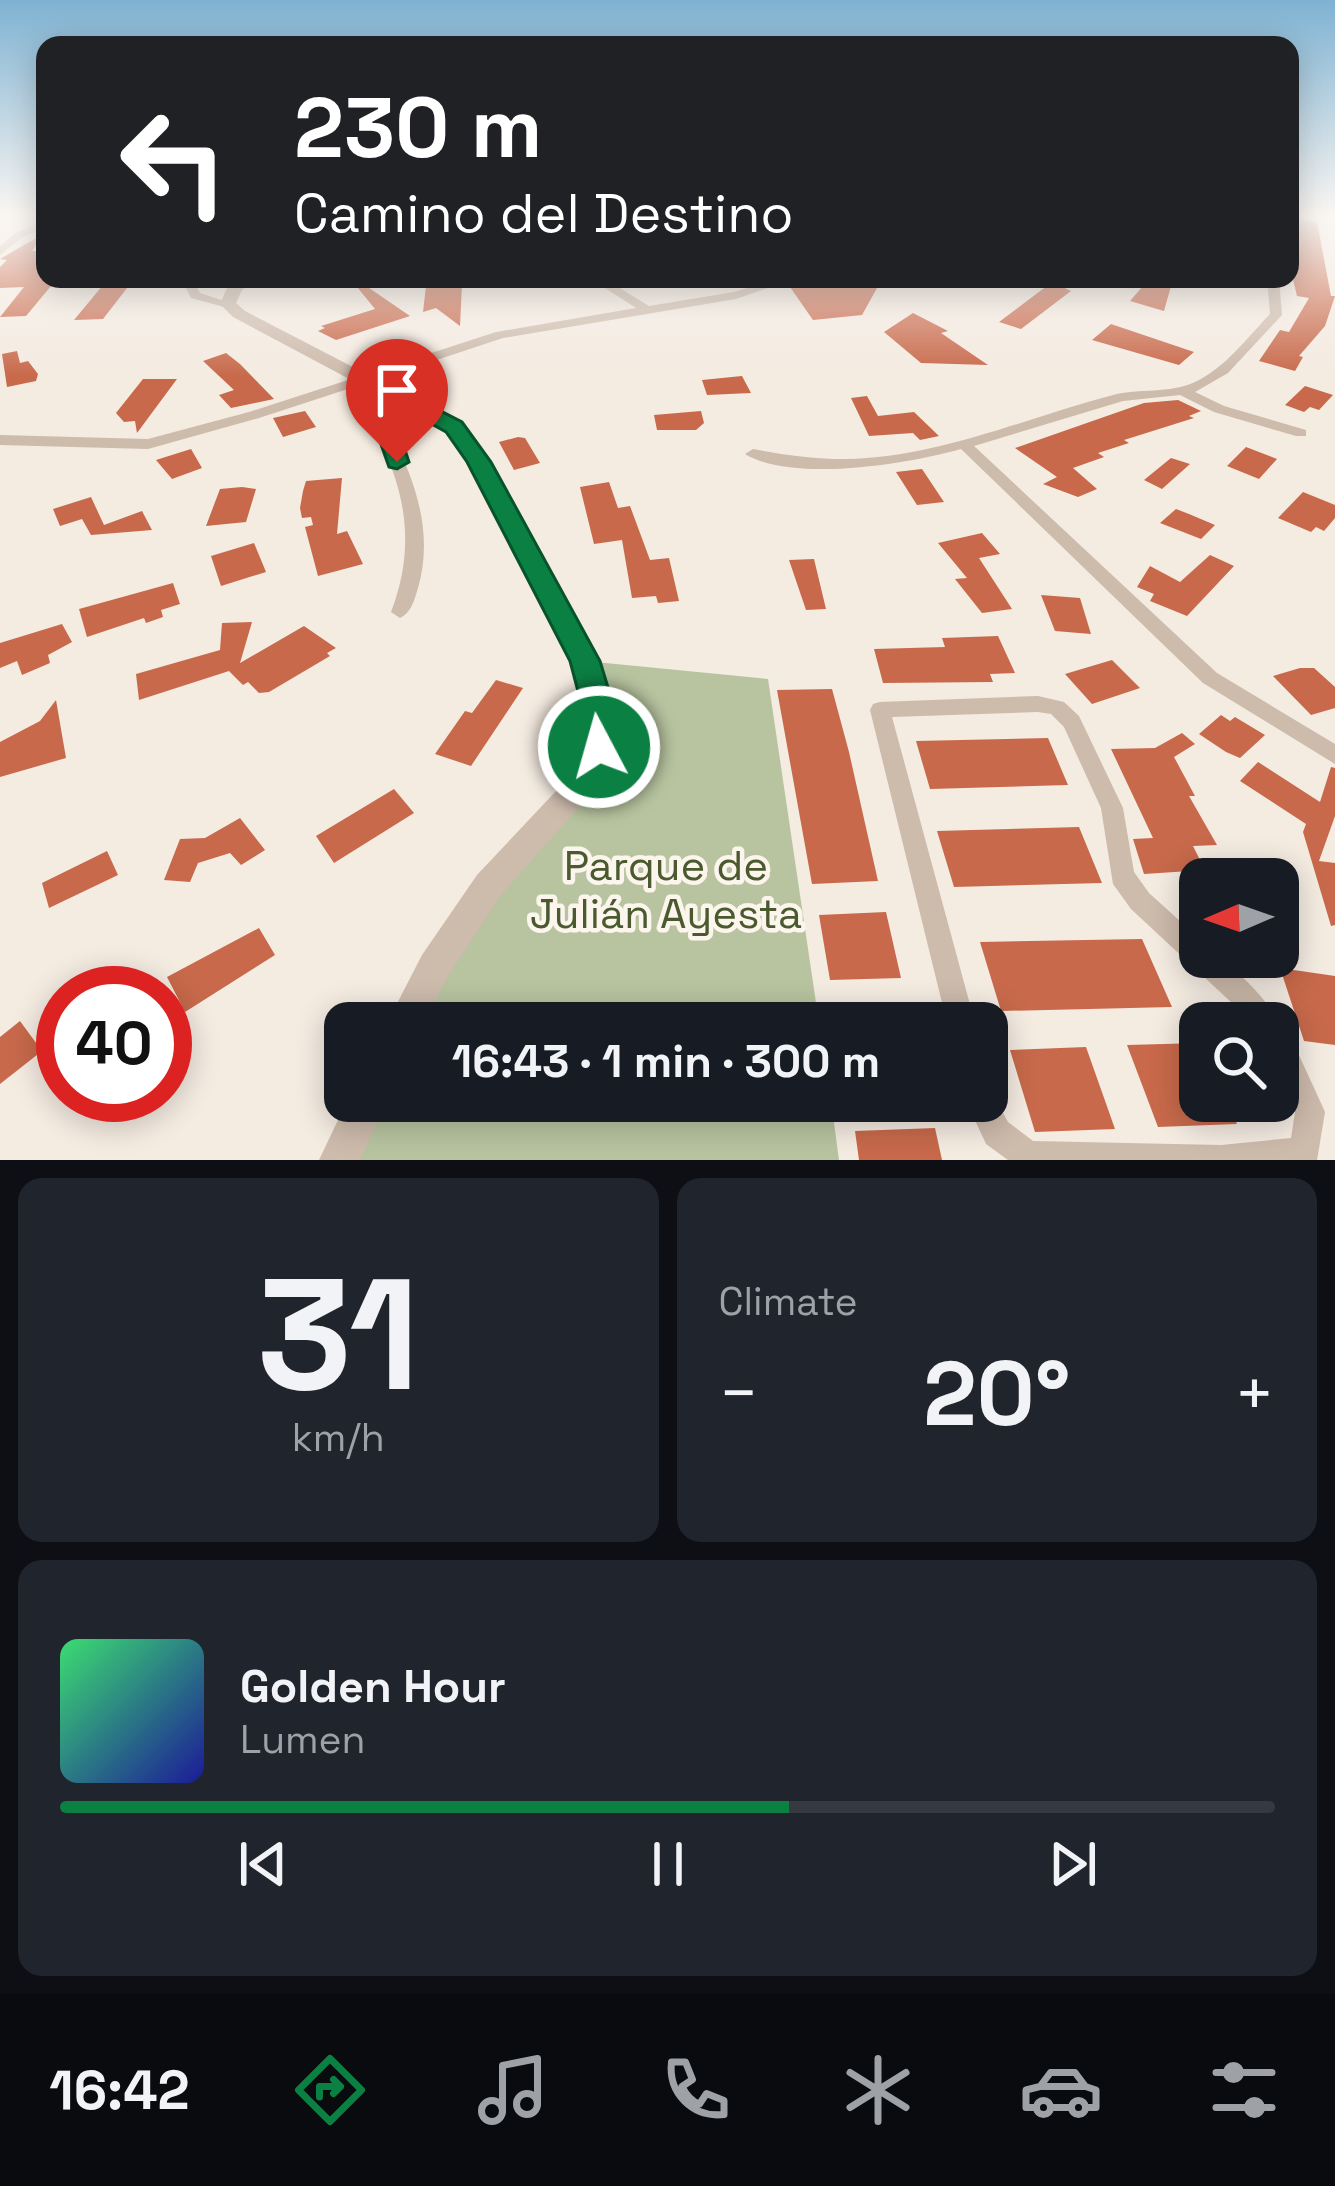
<!DOCTYPE html>
<html lang="en">
<head>
<meta charset="utf-8">
<style>
  body { margin:0; font-family:"Space Grotesk",sans-serif; background:#20242c; color:#f1f3f6; height:100vh; display:flex; flex-direction:column; font-size:45px; white-space:nowrap }
  * { box-sizing:border-box; margin:0 }
  p { font-size:39px; color:#9ea1a6 }
  .icon { flex:none; width:66px; height:66px; fill:none; stroke:currentColor; stroke-width:2; stroke-linecap:round; stroke-linejoin:round }
  .map { position:relative; height:1160px; overflow:hidden }
  .panel { display:flex; flex-direction:column; gap:18px; padding:18px; background:#0d0f14; flex:1 }
  .panel>* { flex:none }
  .guide { position:absolute; left:36px; top:36px; width:1263px; height:252px; border-radius:24px; box-shadow:0 6px 30px #0003; background:#202124; color:#fff; overflow:hidden }
  .needle { width:78px; rotate:268deg }
  .buttons { position:absolute; left:1179px; top:858px; display:grid; gap:24px }
  .buttons a { display:grid; place-items:center; width:120px; height:120px; border-radius:24px; background:#171b24; box-shadow:0 6px 30px #0003; font-size:60px }
  .speed { position:absolute; left:36px; top:966px; display:flex; gap:24px; font-size:60px; font-weight:700; text-align:center }
  .speed>* { display:grid; place-content:center; width:156px; height:156px; border-radius:50%; background:#171b24; box-shadow:0 6px 30px #0003; line-height:1 }
  .speed .limit { border:18px solid #d22; background:#fff; color:#111 }
  .pin { position:absolute; display:grid; place-items:center; width:102px; height:102px; color:#fff; margin:-123px -51px; border-radius:50% 50% 50% 0; rotate:-45deg; box-shadow:0 0 12px #0007 }
  .pin .icon { rotate:45deg }
  .me { position:absolute; width:132px; margin:-66px; rotate:354deg; stroke-linejoin:round; filter:drop-shadow(0 0 9px #0008) }
  .turn { display:flex; align-items:center; gap:42px; height:252px; padding:0 60px; font-size:54px }
  .turn .icon { width:156px; height:156px; stroke-width:2.5 }
  .turn b { display:block; font-size:84px; line-height:102px }
  .big { font-size:90px; font-weight:800; line-height:1.1 }
  .panel .card { flex:1; display:flex; flex-direction:column; justify-content:center; gap:18px; min-width:0; padding:0 42px; border-radius:24px; background:#20242c }
  .panel .dial { align-items:center; gap:0 }
  .dial b { font-size:156px; line-height:1 }
  .song { display:flex; align-items:center; gap:36px }
  .cover { width:144px; height:144px; border-radius:18px; background:linear-gradient(135deg,hsl(140 70% 55%),hsl(240 70% 35%)) }
  .played { height:12px; border-radius:6px; background:linear-gradient(90deg,#0b8043 60%,#363941 60%) }
  .keys { display:flex; justify-content:space-around; direction:ltr }
  .heat { display:flex; justify-content:space-between; align-items:center; font-size:66px; direction:ltr }
  .panel .tiles { flex:1; display:grid; gap:18px; grid-template-columns:1fr 1fr }
  .card:last-child { grid-column:span 2 }
  .trip { position:absolute; left:324px; top:1002px; width:684px; height:120px; border-radius:24px; background:#171b24; box-shadow:0 6px 30px #0003; font-weight:800; line-height:120px; text-align:center }
  .menu { display:flex; height:192px; justify-content:space-around; align-items:center; background:#090b0e; color:#9ea1a6 }
  .menu .icon { width:84px; height:84px }
  .menu .current { color:#0b8043 }
  .menu b { font-size:54px; color:#f1f3f6 }
  .map>svg:first-child { display:block }
  .green { fill:#b8c4a0 }
  .building { fill:#c8694b }
  .lines { fill:none; stroke-linecap:round; stroke-linejoin:round }
  .minor { fill:#cdbbac; fill-rule:evenodd }
  .tertiary { fill:#cdbbac; fill-rule:evenodd }
  .route { fill:#0b8043; stroke:#07532c; stroke-width:3 }
  .labels { text-anchor:middle; dominant-baseline:central; stroke-width:9; stroke-linejoin:round; paint-order:stroke }
  .near-park-label { font-size:42px; fill:#4a5a2e; stroke:#fbf5ee }
</style>
</head>
<body>
<div class="map">
<svg width="1335" height="1160" viewBox="0 0 1335 1160">
  <rect width="100%" height="100%" fill="#f4ebe1"/>
  <!-- green -->
  <path class="green" d="M585,661L768,679L819,1023H406L600,747Z
    M367,1101H831L839,1160H339Z"/>
  <!-- building -->
  <path class="building" d="M1290,219L1317,222L1331,296H1335L1325,326L1299,356L1303,357L1295,371L1259,361L1280,330L1289,332L1309,298L1297,296L1290,267Z
    M45,233L32,251H45V280H56L26,316L0,317L24,287L0,288V267L7,260L0,259Z
    M108,279H134L103,319L74,320Z
    M356,279L410,316L336,340L318,331L325,328L321,326L375,309L353,282Z
    M814,279H882L862,315L813,320L790,287Z
    M1149,279H1173L1164,311L1130,301Z
    M1052,282L1071,291L1021,329L999,322Z
    M462,284L460,326L436,308L423,312L426,286Z
    M913,313L948,331L941,333L988,365L921,363L884,332Z
    M1111,324L1194,352L1179,365L1092,340Z
    M17,351L20,363L28,361L38,374L36,381L7,387L2,354Z
    M226,353L240,364L274,399L231,408L219,395L234,390L203,361Z
    M742,376L751,393L707,395L702,380Z
    M143,379H177L137,433L135,421L124,422L116,413Z
    M1305,386L1333,395L1319,410L1310,407L1304,412L1285,405Z
    M867,396L878,416L914,412L939,436L920,440L913,433L869,436L851,398Z
    M1178,400L1201,411L1189,416L1194,418L1124,440L1129,443L1098,453L1104,457L1073,468L1097,489L1078,497L1043,484L1057,477L1015,448L1144,403Z
    M305,411L316,427L283,437L273,418Z
    M701,411L704,423L696,430H657L654,415Z
    M518,437L525,438L540,463L514,470L499,442Z
    M1246,447L1277,459L1259,479L1227,466Z
    M191,449L202,468L172,479L156,460Z
    M1171,458L1190,464L1162,489L1144,480Z
    M922,469L944,502L917,505L896,472Z
    M342,478L337,534L347,531L363,564L318,576L305,527L313,525L311,517L302,518L300,508L303,491L306,481Z
    M609,482L618,508L630,506L650,560L669,558L679,601L658,603L656,596L632,598L622,540L594,544L580,487Z
    M242,487L256,489L246,522L206,526L220,489Z
    M1303,492L1335,505V518L1324,531L1316,527L1311,532L1278,518Z
    M91,497L104,525L142,511L152,530L91,535L82,519L60,526L53,509Z
    M1176,509L1189,514L1215,525L1201,539L1160,523Z
    M982,533L1000,554L979,558L1012,609L982,613L955,579L967,578L938,543Z
    M254,543L266,572L221,586L211,556Z
    M1210,555L1234,566L1187,616L1150,601L1154,594L1137,587L1150,566L1180,582Z
    M814,559L826,609L806,610L789,560Z
    M173,583L180,604L161,610L163,617L146,623L144,618L87,637L79,609Z
    M1041,595L1080,598L1091,634L1055,631Z
    M252,622L240,663L304,626L336,648L327,653L330,656L269,692L259,693L248,682L243,685L229,671L139,700L136,674L220,650L222,623Z
    M62,624L72,642L48,655L50,663L22,675L17,661L0,668V643Z
    M998,636L1015,673L990,674L993,682L883,683L874,649L945,647L942,638Z
    M1112,660L1140,688L1092,704L1065,674Z
    M1300,668H1314L1335,687V708L1311,715L1273,676Z
    M496,680L523,688L471,766L435,754L465,711L472,713Z
    M832,689L849,752L878,881L812,884L777,690Z
    M56,700L66,758L0,777V742L40,721Z
    M1221,715L1230,721L1235,717L1265,735L1240,758L1226,752L1199,734Z
    M1182,733L1195,744L1174,757L1195,796H1189L1217,845L1193,846L1205,870L1144,874L1133,839L1153,838L1111,749L1155,748Z
    M1048,738L1068,785L930,789L916,741Z
    M1258,762L1320,802L1331,767L1335,768V816L1319,861L1335,863V925L1331,926L1303,832L1306,824L1240,781Z
    M394,789L414,813L334,863L316,836Z
    M240,818L265,850L241,865L230,853L198,863L190,882L164,880L180,839L205,838Z
    M1079,827L1102,883L954,887L937,831Z
    M107,851L118,875L49,908L42,883Z
    M886,912L901,978L830,980L819,915Z
    M259,928L275,955L185,1012L167,977Z
    M1142,939L1172,1007L1001,1011L980,942Z
    M1280,968L1335,976V1045L1304,1041Z
    M20,1021L42,1051L0,1084V1037Z
    M1200,1043V1101H1227L1237,1124L1158,1127L1127,1045Z
    M1086,1047L1115,1129L1035,1132L1010,1050Z
    M935,1128L942,1160H859L855,1131Z"/>
  <g class="lines">
    <!-- minor -->
    <path class="minor" d="M45,221V228L23,237L0,255V246L15,233Z
      M194,279H208L197,287L200,293L234,304L228,308L191,298L185,286Z
      M591,279H605L649,306L734,292L776,279H794L736,299L503,338L373,381L367,395C404,450 438,520 418,588C414,601 411,613 400,618L391,612C422,532 399,464 353,395L357,386L259,418L148,449L0,445V435L148,439L249,412L496,332L636,308Z
      M1267,279H1279L1282,315L1228,373L1195,392L1224,406L1306,430V436H1296L1214,412L1180,395L1123,401L974,446L1217,673L1335,744V764L1203,683L961,449C908,464 793,483 745,454L753,449C784,455 813,459 845,459C937,458 1025,418 1113,395C1139,388 1170,394 1195,382C1225,368 1247,338 1270,314Z
      M1038,696L1064,702L1079,716L1123,808L1134,872L1149,893L1200,939V957H1220C1241,976 1266,996 1278,1023H1247L1233,1004L1131,909L1113,884L1101,808L1064,727L1051,714L1038,712L892,717L975,1023H947L870,710L873,704L880,702Z
      M1278,1027L1288,1031L1325,1112L1317,1160H1008L986,1144L966,1101H987V1089L991,1091L1008,1122L1033,1141L1221,1145L1291,1138L1295,1112L1278,1073Z"/>
    <!-- tertiary -->
    <path class="tertiary" d="M237,279H255L242,290L236,303L245,311L461,423L489,462L598,661L614,714V747L594,790L501,895L446,979L424,1023H387L422,955L477,875L573,773L586,747V714L572,661L469,462L447,431L233,317L220,304L227,288Z
      M347,1101H386L360,1160H319Z"/>
  </g>
  <!-- sky -->
  <linearGradient id="sky" x2="0" y2="1"><stop stop-color="#7eb2d2"/><stop offset="0.57" stop-color="#faf6f2"/><stop offset="1" stop-color="#faf6f2" stop-opacity="0"/></linearGradient>
  <rect width="1335" height="377" fill="url(#sky)"/>
  <!-- route -->
  <path class="route" d="M367,373L462,422L491,462L600,661L616,714V747L611,756L599,760L588,756L583,747L584,714L570,661L467,462L446,432L372,391L371,395L399,432L409,462L397,469L389,467L377,433L349,395L360,374Z"/>
  <g class="labels">
    <!-- near-park labels -->
    <g class="near-park-label">
      <text x="666" y="865">Parque de<tspan x="666" dy="48">Julián Ayesta</tspan></text>
    </g>
  </g>
</svg>
<div class="buttons">
<a><svg class="needle" viewBox="-14 -14 28 28"><path d="M0-13l5 13h-10z" fill="#e53935"/><path d="M0 13l5-13h-10z" fill="#9ea1a6"/></svg></a>
<a><svg class="icon" aria-label="search" viewBox="0 0 24 24"><circle cx="10" cy="10" r="6"/><path d="M15 15l6 6"/></svg></a>
</div>
<div class="speed"><div class="limit">40</div></div>
<div class="pin" style="left:397px;top:462px;background:#d93025"><svg class="icon" aria-label="arrive" viewBox="0 0 24 24"><path d="M6 21V4h12l-3 4 3 4H6"/></svg></div>
<svg class="me" style="left:599px;top:747px" viewBox="-20 -20 40 40"><circle r="17" fill="#0b8043" stroke="#fff" stroke-width="3"/><path d="M0-11L8 9 0 5-8 9z" fill="#fff"/></svg>
<div class="trip">16:43 · 1 min · 300 m</div>
<div class="guide">
<div class="turn"><svg class="icon" aria-label="left" viewBox="0 0 24 24"><path d="M17 20v-9H6M10 6l-5 5 5 5"/></svg><div><b>230 m</b>Camino del Destino</div></div>
</div>
</div>
<section class="panel">
<div class="tiles">
<div class="card dial"><b>31</b><p>km/h</p></div>
<div class="card"><p>Climate</p>
<div class="heat"><a>−</a><b class="big">20°</b><a>+</a></div>
</div>
<div class="card">
<div class="song"><i class="cover"></i><div><b>Golden Hour</b><p>Lumen</p></div></div>
<div class="played"></div>
<div class="keys"><svg class="icon" aria-label="previous" viewBox="0 0 24 24"><path d="M18 5L8 12l10 7zM5 5v14"/></svg><svg class="icon" aria-label="pause" viewBox="0 0 24 24"><path d="M8 5v14M16 5v14"/></svg><svg class="icon" aria-label="next" viewBox="0 0 24 24"><path d="M6 5l10 7-10 7zM19 5v14"/></svg></div>
</div>
</div>
</section>
<nav class="menu">
<b>16:42</b>
<svg class="icon current" aria-label="directions" viewBox="0 0 24 24"><path d="M12 3l9 9-9 9-9-9zM9 14v-3h6M13 9l2 2-2 2"/></svg>
<svg class="icon" aria-label="music" viewBox="0 0 24 24"><path d="M9 18V5l10-2v13"/><circle cx="6" cy="18" r="3"/><circle cx="16" cy="16" r="3"/></svg>
<svg class="icon" aria-label="phone" viewBox="0 0 24 24"><path d="M5 4h4l2 5-3 2q2 4 5 5l2-3 5 2v4C11 20 4 13 5 4z"/></svg>
<svg class="icon" aria-label="climate" viewBox="0 0 24 24"><path d="M12 3v18M4 7l16 10M4 17L20 7"/></svg>
<svg class="icon" aria-label="car" viewBox="0 0 24 24"><path d="M5 17H2v-5l4-1 3-4h7l3 4 3 1v5h-3M9 17h6M6 11h13"/><circle cx="7" cy="17" r="2"/><circle cx="17" cy="17" r="2"/></svg>
<svg class="icon" aria-label="filters" viewBox="0 0 24 24"><path d="M4 7h16M4 17h16"/><circle cx="9" cy="7" r="2"/><circle cx="15" cy="17" r="2"/></svg>
</nav>
</body>
</html>
